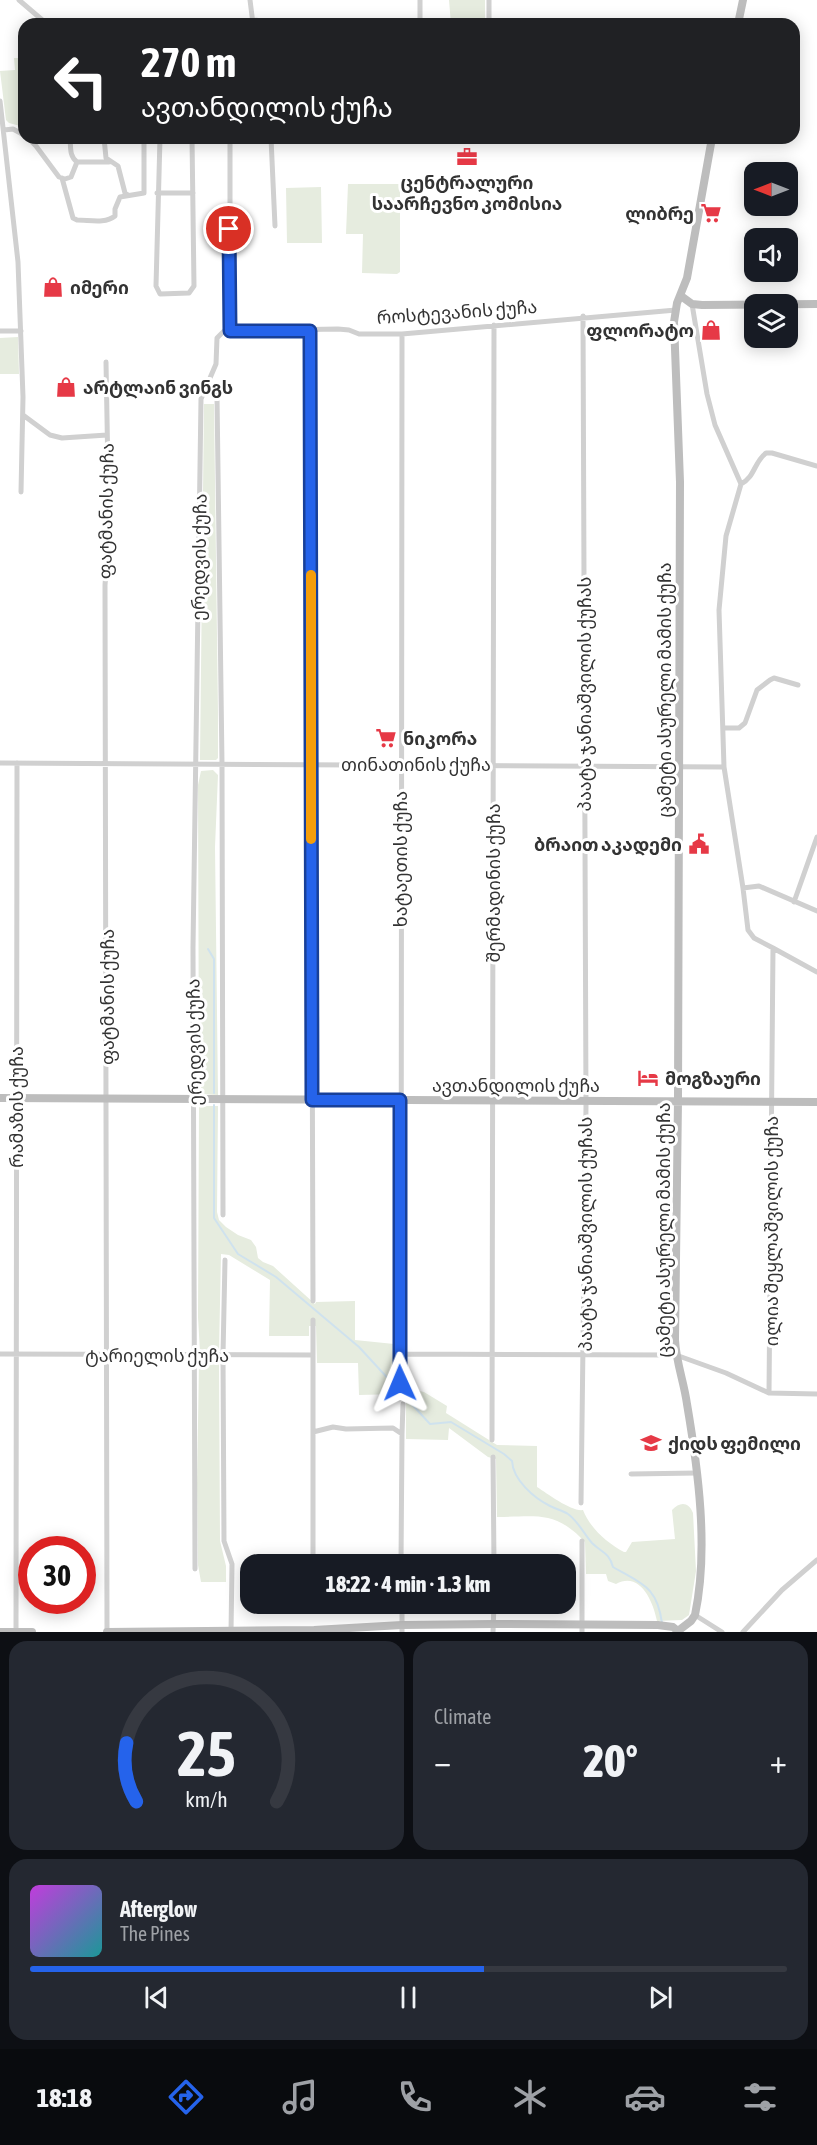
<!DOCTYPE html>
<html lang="en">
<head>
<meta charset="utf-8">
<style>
  body { margin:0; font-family:"Asap Condensed","Noto Sans Georgian",sans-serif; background:#242831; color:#f1f3f6; height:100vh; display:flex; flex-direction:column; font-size:22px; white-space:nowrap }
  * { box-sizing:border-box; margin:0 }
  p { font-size:20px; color:#9ea1a6 }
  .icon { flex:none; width:33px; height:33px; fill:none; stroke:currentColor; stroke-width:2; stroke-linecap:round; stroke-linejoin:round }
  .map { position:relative; height:1632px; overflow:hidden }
  .sheet { display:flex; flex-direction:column; gap:9px; padding:9px; background:#0d0f14; flex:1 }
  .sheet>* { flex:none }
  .hud { position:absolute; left:18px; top:18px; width:782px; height:126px; border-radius:18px; box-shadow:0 3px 15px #0003; background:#202124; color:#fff; overflow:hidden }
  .needle { width:39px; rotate:270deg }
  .controls { position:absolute; left:744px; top:162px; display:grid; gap:12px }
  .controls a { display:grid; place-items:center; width:54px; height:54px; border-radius:12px; background:#171b24; box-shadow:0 3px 15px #0003; font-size:30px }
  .speed { position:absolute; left:18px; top:1536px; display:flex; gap:12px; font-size:30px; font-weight:700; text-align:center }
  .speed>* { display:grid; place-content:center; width:78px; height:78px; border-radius:50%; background:#171b24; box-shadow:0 3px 15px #0003; line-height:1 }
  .speed .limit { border:9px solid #d22; background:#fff; color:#111 }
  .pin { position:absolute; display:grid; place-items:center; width:51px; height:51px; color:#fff; margin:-26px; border:3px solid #fff; border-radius:50%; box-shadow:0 2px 6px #0007 }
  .me { position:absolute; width:66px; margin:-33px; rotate:359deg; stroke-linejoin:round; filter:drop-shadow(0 0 4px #0008) }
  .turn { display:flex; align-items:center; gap:21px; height:126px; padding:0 24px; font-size:27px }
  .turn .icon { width:78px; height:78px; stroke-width:2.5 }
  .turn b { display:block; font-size:42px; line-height:51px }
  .big { font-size:45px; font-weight:800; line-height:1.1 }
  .sheet .tile { flex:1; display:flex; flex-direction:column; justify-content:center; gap:9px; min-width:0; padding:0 21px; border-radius:18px; background:#242831 }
  .sheet .dial { align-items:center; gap:0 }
  .dial svg { height:156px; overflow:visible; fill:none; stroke:#363941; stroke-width:7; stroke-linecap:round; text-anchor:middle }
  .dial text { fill:#f1f3f6; stroke:none }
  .song { display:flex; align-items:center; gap:18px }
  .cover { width:72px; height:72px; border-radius:9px; background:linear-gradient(135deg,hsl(290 70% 55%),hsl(180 70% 35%)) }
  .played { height:6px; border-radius:3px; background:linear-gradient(90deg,#2563eb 60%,#363941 60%) }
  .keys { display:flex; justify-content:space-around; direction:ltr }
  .heat { display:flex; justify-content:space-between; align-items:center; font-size:33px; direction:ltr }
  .sheet .tiles { flex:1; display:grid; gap:9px; grid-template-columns:1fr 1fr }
  .tile:last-child { grid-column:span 2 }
  .trip { position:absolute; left:240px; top:1554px; width:336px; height:60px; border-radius:18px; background:#171b24; box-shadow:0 3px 15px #0003; font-weight:800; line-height:60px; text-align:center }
  .dock { display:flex; height:96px; justify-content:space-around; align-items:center; background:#090b0e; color:#9ea1a6 }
  .dock .icon { width:42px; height:42px }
  .dock .selected { color:#2563eb }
  .dock b { font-size:27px; color:#f1f3f6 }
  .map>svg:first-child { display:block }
  .green { fill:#e6ecdf }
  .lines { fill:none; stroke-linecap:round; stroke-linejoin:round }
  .stream { stroke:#cfe2ee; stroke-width:2 }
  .street { stroke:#d0d0d0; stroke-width:5 }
  .secondary { stroke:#bdbdbd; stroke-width:8 }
  .route-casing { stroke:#184099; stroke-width:15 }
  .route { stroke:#2563eb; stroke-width:10 }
  .slow { stroke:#f59e0b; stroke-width:10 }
  .labels { text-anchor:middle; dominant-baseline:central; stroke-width:6; stroke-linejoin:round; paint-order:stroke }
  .poi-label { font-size:18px; font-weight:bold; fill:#333; stroke:#fff; text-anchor:start }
  .street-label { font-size:18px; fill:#333; stroke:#fff }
</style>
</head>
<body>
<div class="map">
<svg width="817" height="1632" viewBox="0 0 817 1632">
  <rect width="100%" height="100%" fill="#fff"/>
  <!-- green -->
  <path class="green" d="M449,0H485V24H451Z
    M14,58H24V127L9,123L6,120L0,71L15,70Z
    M348,184H400V272L397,274L362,273L363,234H346Z
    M321,187L322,243H287L286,188Z
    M18,337L19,374H0V338Z
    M204,404H214L218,713V758L216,760H200V758Z
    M213,770L218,775L215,847L218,1095L199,1094L198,785L201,771Z
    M199,1106H218L217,1212L219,1220L226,1227L238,1235L251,1240L256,1247L258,1258L263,1262L273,1266L315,1304L316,1302L355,1301V1340L394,1344L396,1382L407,1388L424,1392L447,1406L446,1413L497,1445L537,1446V1487C548,1494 572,1512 583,1510C590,1528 607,1543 624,1552H626L632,1542L675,1539L672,1510C680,1501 689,1502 693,1513L696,1571L689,1615L682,1620L657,1621C653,1601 640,1571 616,1584L608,1581L606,1574H586L585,1542C555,1510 537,1517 497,1517L496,1459L488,1457L449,1428L448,1440L406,1439V1401L399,1394L359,1395L358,1363H317L316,1326H309V1336H269L270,1280L229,1255L221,1254L219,1352H200L198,1317Z
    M216,1361L219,1363L220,1541L226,1566V1582H201L198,1565L197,1484L199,1363Z"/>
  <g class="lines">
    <!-- stream -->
    <path class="stream" d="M208,949L214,959V1093
      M214,1105V1218L238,1254L276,1277L359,1347L430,1424L451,1422L504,1454L512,1461C513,1480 534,1498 550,1506C556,1509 563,1511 568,1514C578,1521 584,1534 592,1543C602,1553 609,1552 613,1567C642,1584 657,1586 662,1623"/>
    <!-- street -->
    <path class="street" d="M19,0L47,24
      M250,0L253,24
      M420,0V24
      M253,20L292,24
      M489,24V0
      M0,101L18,262L23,397L21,492
      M4,130L13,129L24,135
      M28,138L36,146L59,177L62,178
      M70,138C71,147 69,156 77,162
      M104,138L106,158L118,166L125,193L128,195
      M144,138V193
      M160,138L156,286L160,294L189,293L194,286L192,138
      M230,138V331
      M271,138L275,226
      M77,162H109
      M62,178L73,218L77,220C90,220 105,224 115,216V209L120,197L144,193
      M62,178L65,179L71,177L77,162
      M157,193H193
      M692,304L707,394L715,425L741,484L726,536L719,610L724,767L743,888L748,930L754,938L773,948L769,1393
      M0,331H21
      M310,331L313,1301
      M106,362L109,530L105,585L107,1632
      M208,381L217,397L222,763L223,1215
      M23,415L50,435L62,438L107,435
      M741,484C755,477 754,462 766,453H772L817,466
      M723,728H739L745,723L757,690L770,680L774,678L798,685
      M0,763L724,767
      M743,888L759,886L817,911
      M794,902L817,837
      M773,948L817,972
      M225,1260L223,1355L224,1541L232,1564L231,1632
      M0,1354L313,1355
      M400,1354L676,1355L726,1373L769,1393L817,1394
      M401,1383L402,334
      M313,1432L333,1427L346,1429L393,1428L402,1434L401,1564
      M402,1434L403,1404
      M492,1440L494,325
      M493,1457L494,1564
      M631,1474L697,1473
      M581,1503L586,1106L583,316
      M313,1564V1320
      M195,1569L193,948L201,399L216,364L217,338L224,331L338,329L349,330L359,334H402L676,310
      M695,1615L722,1632
      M16,1632L17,763
      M402,1632V1604
      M493,1632L494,1604
      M582,1632V1541
      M743,1632L782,1590L817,1560"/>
    <!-- secondary -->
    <path class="secondary" d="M738,24L743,0
      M681,296L692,304L702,305L817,304
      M0,1098L817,1102
      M678,1631L691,1621L695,1615C709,1549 698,1469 687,1404C684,1382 676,1362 675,1340L678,1100L680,482L674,322L677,303L687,278L712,138
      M0,1632H32
      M107,1632L314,1630L402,1625L494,1624L658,1625L673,1627L678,1631"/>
  </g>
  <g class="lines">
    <!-- route casing -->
    <g class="route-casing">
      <path id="route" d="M229,229L230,331H310L312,1100H400V1383"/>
    </g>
    <!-- route -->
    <use href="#route" class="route"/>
    <!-- slow -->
    <path class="slow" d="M311,575V839"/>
  </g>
  <!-- icons -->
  <defs>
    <g id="office-bare" transform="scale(1.62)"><path d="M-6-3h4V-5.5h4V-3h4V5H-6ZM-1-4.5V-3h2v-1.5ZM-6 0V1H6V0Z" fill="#e63946" stroke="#fff" stroke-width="2.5" paint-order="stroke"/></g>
    <g id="supermarket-bare" transform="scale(1.62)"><path d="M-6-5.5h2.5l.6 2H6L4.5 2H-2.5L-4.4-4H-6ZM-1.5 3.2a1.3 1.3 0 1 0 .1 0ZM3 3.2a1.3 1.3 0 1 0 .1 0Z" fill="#e63946" stroke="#fff" stroke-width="2.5" paint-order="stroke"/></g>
    <g id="shop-bare" transform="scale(1.62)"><path d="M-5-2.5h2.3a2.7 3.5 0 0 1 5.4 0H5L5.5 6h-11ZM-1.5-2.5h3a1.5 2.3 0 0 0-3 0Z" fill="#e63946" stroke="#fff" stroke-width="2.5" paint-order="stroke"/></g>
    <g id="civic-bare" transform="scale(1.62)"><path d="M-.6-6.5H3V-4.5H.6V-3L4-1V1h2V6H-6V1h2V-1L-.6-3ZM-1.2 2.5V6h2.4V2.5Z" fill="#e63946" stroke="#fff" stroke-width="2.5" paint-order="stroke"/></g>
    <g id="hotel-bare" transform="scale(1.62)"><path d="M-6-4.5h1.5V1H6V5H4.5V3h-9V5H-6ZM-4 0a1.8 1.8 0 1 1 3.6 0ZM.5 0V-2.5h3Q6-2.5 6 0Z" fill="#e63946" stroke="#fff" stroke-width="2.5" paint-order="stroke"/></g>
    <g id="school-bare" transform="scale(1.62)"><path d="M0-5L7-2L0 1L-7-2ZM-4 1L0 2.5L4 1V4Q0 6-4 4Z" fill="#e63946" stroke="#fff" stroke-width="2.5" paint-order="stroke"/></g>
  </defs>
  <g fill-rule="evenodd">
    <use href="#office-bare" x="467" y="157"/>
    <use href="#supermarket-bare" x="711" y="213"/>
    <use href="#shop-bare" x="53" y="287"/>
    <use href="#shop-bare" x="711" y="330"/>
    <use href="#shop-bare" x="66" y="387"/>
    <use href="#supermarket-bare" x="386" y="738"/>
    <use href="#civic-bare" x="699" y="844"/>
    <use href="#hotel-bare" x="648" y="1078"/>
    <use href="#school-bare" x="651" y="1443"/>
  </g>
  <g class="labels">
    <!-- poi labels -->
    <g class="poi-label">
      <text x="467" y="182" text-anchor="middle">ცენტრალური<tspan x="467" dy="21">საარჩევნო კომისია</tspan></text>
      <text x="694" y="213" text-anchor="end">ლიბრე</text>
      <text x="70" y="287">იმერი</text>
      <text x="694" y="330" text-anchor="end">ფლორატო</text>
      <text x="83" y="387">არტლაინ ვინგს</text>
      <text x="403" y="738">ნიკორა</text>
      <text x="682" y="844" text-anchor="end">ბრაით აკადემი</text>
      <text x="665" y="1078">მოგზაური</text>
      <text x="668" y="1443">ქიდს ფემილი</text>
    </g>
    <!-- street labels -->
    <g class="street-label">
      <text transform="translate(457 312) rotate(-4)">როსტევანის ქუჩა</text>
      <text transform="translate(106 511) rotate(-89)">ფატმანის ქუჩა</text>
      <text transform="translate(199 557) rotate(-89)">ერედვის ქუჩა</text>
      <text transform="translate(664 690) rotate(-90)">ცამეტი ასურელი მამის ქუჩა</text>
      <text transform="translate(584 694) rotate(-90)">პაატა ჯანიაშვილის ქუჩას</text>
      <text x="416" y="764">თინათინის ქუჩა</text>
      <text transform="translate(400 859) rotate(-90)">ხატაეთის ქუჩა</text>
      <text transform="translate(493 883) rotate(-90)">შერმადინის ქუჩა</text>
      <text transform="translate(107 997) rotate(-90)">ფატმანის ქუჩა</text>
      <text transform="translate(194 1042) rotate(-91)">ერედვის ქუჩა</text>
      <text x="516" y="1085">ავთანდილის ქუჩა</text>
      <text transform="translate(16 1107) rotate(-90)">რამაზის ქუჩა</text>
      <text transform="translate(663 1230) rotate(-90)">ცამეტი ასურელი მამის ქუჩა</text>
      <text transform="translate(771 1231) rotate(-90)">ილია შეყლაშვილის ქუჩა</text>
      <text transform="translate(585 1234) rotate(-90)">პაატა ჯანიაშვილის ქუჩას</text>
      <text x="157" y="1355">ტარიელის ქუჩა</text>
    </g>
  </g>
</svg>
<div class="controls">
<a><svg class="needle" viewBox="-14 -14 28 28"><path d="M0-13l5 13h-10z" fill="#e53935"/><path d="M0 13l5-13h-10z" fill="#9ea1a6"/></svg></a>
<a><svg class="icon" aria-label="sound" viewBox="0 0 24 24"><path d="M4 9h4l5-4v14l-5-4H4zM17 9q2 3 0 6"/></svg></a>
<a><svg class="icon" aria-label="layers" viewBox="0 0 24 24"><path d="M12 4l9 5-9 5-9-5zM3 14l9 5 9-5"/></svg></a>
</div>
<div class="speed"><div class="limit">30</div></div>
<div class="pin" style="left:229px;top:229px;background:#d93025"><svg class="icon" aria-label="arrive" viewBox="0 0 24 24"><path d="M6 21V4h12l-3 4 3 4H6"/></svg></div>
<svg class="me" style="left:400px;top:1383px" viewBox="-20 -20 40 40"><path d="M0-17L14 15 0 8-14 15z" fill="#2563eb" stroke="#fff" stroke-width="4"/></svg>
<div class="trip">18:22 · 4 min · 1.3 km</div>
<div class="hud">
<div class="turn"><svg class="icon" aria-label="left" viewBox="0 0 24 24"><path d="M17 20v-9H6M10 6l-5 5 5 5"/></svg><div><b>270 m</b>ავთანდილის ქუჩა</div></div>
</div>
</div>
<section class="sheet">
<div class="tiles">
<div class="tile dial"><svg viewBox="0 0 100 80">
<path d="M14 69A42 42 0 1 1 86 69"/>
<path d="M14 69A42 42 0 0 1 9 39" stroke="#2563eb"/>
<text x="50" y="56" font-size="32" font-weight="700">25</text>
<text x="50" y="72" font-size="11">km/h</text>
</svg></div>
<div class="tile"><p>Climate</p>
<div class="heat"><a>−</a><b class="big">20°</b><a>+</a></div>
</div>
<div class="tile">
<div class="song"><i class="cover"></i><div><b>Afterglow</b><p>The Pines</p></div></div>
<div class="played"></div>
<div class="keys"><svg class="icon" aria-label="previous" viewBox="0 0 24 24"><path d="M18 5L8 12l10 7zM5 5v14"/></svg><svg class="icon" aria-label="pause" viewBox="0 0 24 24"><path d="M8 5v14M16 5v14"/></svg><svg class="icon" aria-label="next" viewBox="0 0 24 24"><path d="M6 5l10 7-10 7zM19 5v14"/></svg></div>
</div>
</div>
</section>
<nav class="dock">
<b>18:18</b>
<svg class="icon selected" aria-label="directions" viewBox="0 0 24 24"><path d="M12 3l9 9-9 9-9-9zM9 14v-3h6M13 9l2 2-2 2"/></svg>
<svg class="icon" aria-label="music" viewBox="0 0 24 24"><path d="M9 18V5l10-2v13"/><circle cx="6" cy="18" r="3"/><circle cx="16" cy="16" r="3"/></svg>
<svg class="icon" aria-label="phone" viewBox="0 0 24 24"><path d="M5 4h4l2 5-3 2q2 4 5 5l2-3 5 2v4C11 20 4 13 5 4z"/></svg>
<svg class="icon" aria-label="climate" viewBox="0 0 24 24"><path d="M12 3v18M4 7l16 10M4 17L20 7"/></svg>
<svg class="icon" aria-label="car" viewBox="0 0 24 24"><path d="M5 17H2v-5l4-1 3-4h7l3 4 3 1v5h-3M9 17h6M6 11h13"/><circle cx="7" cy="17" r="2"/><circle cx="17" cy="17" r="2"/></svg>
<svg class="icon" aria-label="filters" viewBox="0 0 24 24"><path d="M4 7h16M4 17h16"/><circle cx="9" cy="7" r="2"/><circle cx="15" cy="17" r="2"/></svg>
</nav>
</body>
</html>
